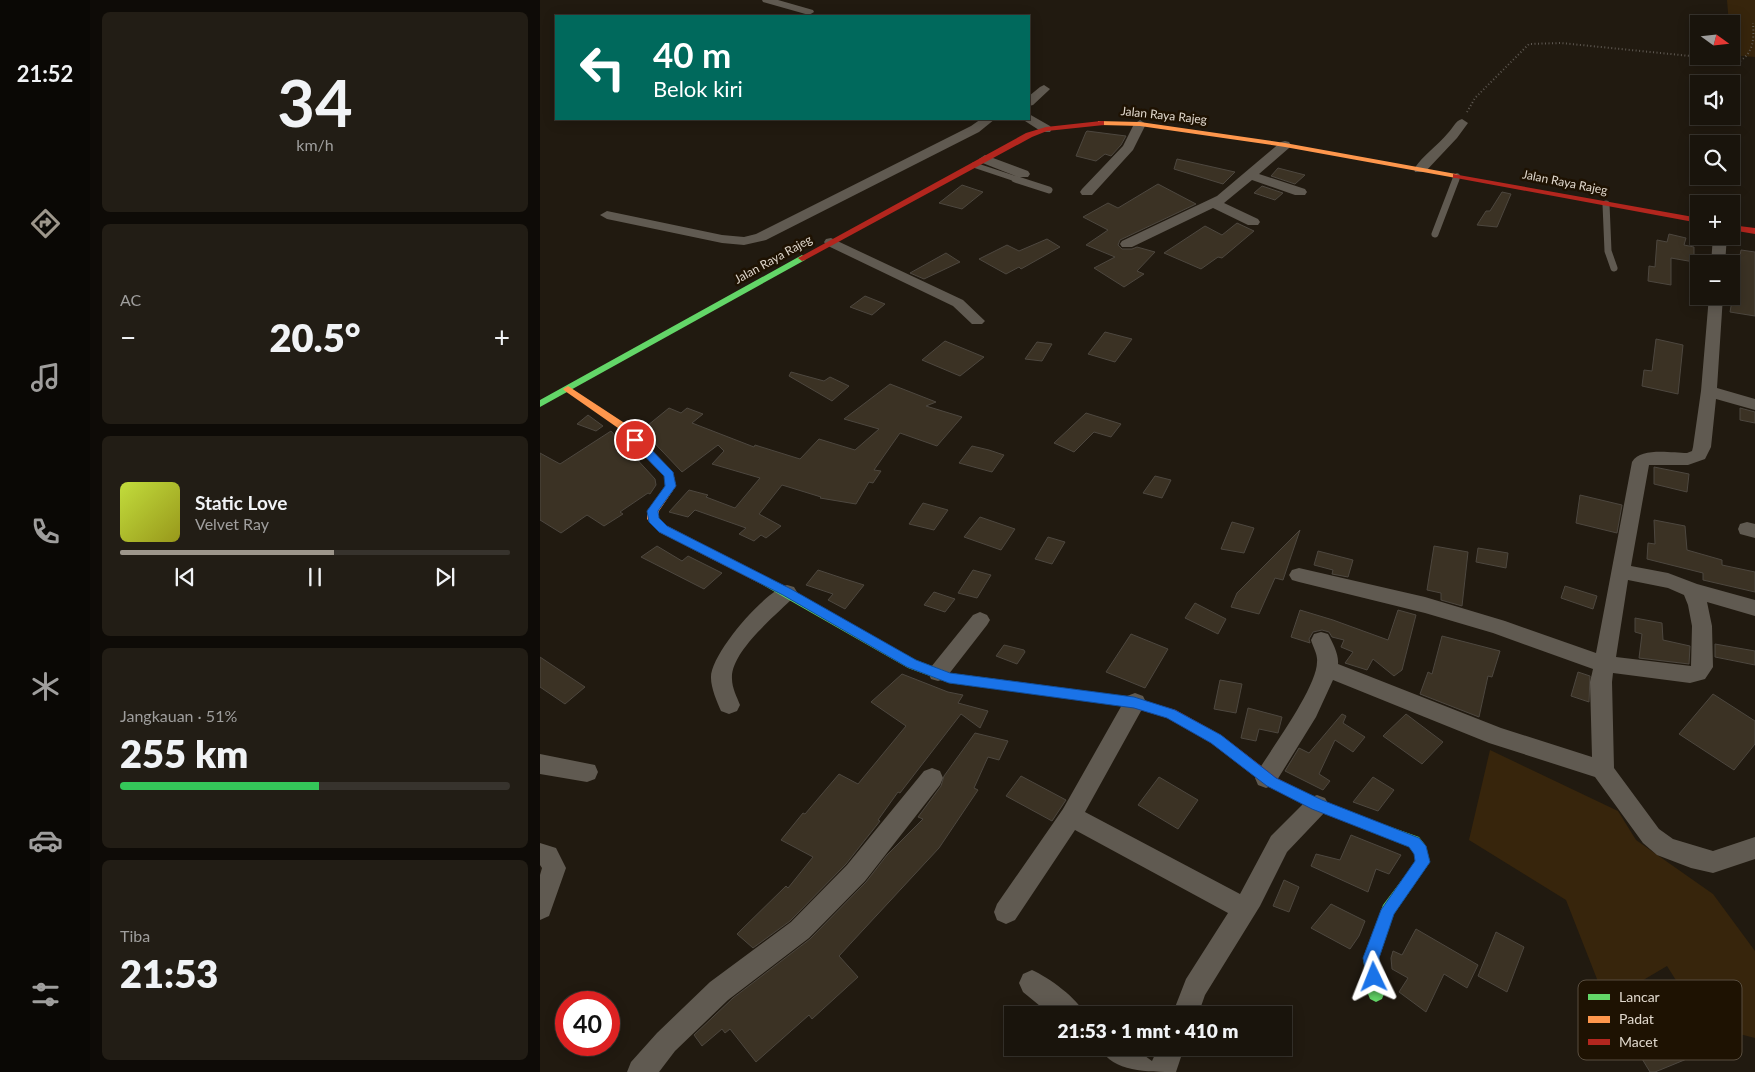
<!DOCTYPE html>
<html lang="id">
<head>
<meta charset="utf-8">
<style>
  body { margin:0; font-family:Lato,sans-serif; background:#221d15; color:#f1f3f6; height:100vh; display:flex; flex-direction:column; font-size:19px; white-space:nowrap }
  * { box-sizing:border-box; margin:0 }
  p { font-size:16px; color:#9f9e9d }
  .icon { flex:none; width:28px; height:28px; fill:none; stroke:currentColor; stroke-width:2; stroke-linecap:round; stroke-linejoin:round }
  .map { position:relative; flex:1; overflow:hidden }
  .side { display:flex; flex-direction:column; gap:12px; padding:12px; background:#0e0b07; width:450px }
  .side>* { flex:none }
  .banner { position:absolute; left:15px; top:15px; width:475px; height:105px; border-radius:0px; box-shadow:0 2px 12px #0003,0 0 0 1px #37332d; background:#00695c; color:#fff; overflow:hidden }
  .needle { width:32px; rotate:105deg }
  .buttons { position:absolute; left:1150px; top:15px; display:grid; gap:10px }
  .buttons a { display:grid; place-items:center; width:50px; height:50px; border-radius:0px; background:#19140c; box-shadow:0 2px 12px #0003,0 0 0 1px #37332d; font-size:25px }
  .speed { position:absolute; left:15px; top:991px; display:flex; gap:10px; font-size:25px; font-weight:700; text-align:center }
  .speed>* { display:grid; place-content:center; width:65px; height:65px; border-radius:50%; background:#19140c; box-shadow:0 2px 12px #0003,0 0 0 1px #37332d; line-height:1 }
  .speed .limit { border:8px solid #d22; background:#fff; color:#111 }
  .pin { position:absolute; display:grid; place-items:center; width:42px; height:42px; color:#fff; margin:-21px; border:2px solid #fff; border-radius:50%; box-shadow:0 1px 5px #0007 }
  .me { position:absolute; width:55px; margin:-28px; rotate:358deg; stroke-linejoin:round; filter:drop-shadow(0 0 4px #0008) }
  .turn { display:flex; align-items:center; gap:18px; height:105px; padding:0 15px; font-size:22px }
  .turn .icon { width:65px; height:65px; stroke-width:2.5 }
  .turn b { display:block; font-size:35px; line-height:42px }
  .big { font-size:38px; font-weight:800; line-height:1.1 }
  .side .tile { flex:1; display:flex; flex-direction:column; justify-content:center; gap:8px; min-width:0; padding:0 18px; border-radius:8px; background:#221d15 }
  .side .dial { align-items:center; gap:0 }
  .dial b { font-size:65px; line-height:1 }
  .song { display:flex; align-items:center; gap:15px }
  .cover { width:60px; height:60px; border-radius:8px; background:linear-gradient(135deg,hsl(70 70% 55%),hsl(60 70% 35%)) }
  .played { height:5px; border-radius:2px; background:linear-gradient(90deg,#9d968b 55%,#37332d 55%) }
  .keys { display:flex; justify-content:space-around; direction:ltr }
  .heat { display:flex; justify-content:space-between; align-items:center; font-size:28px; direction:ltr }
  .charge { height:8px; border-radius:4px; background:linear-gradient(90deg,#34c759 51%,#37332d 0) }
  .trip { position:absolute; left:464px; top:1006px; width:288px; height:50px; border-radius:0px; background:#19140c; box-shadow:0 2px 12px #0003,0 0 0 1px #37332d; font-weight:800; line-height:50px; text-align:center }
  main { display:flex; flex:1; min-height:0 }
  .tab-bar { display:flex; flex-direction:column; width:90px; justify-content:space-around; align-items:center; background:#0a0805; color:#9f9e9d }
  .tab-bar .icon { width:35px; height:35px }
  .tab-bar .on { color:#9d968b }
  .tab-bar b { font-size:22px; color:#f1f3f6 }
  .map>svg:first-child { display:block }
  .green { fill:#37250c }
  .building { fill:#3b3224; stroke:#4d473f }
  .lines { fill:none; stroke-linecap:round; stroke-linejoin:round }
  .path { stroke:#5e5851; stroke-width:2; stroke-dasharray:1 2.5; stroke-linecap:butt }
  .lane-far1 { stroke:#605a51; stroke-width:5.5 }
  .lane { stroke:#605a51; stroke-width:7 }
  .street { fill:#605a51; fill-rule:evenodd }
  .fast { fill:#63d668; fill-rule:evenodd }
  .slow { fill:#ff974d; fill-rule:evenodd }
  .jam { fill:#b3261e; fill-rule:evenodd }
  .route { fill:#1a73e8; stroke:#114b97 }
  .labels { text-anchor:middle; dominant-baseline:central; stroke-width:5; stroke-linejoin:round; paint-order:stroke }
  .far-street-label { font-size:12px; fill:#e0d8cd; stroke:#1e1202 }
  .key { fill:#1e1202; stroke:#584d3f; stroke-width:1 }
  .key-label { font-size:14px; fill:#e0d8cd }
</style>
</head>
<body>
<main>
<nav class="tab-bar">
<b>21:52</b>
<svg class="icon on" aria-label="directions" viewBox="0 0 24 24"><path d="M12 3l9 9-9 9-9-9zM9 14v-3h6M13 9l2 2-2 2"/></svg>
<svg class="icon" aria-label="music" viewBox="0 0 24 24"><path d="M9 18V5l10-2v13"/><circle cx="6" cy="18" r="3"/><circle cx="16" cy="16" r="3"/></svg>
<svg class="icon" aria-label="phone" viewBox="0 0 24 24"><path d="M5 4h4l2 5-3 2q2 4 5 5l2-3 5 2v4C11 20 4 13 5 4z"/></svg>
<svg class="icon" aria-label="climate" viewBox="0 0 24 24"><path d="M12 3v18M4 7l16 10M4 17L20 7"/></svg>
<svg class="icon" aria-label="car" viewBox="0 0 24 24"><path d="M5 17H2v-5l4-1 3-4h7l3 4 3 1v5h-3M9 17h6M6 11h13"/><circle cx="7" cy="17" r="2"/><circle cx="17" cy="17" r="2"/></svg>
<svg class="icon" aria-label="filters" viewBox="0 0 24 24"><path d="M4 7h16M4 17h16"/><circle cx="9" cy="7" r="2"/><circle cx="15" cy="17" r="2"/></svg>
</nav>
<section class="side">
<div class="tile dial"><b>34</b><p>km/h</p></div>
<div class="tile"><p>AC</p>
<div class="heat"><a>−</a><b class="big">20.5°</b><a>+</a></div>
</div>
<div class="tile">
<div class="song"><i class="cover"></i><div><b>Static Love</b><p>Velvet Ray</p></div></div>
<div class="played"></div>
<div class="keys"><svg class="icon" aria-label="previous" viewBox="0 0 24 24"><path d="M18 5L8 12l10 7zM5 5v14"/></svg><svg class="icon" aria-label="pause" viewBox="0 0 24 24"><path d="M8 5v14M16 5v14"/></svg><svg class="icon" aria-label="next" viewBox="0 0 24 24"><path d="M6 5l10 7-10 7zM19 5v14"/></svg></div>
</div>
<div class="tile"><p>Jangkauan · 51%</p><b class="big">255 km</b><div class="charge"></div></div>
<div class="tile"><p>Tiba</p><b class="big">21:53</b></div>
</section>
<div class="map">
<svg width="1215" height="1072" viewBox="0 0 1215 1072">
  <rect width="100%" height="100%" fill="#211a10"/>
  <!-- green -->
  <path class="green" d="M1187,0H1215V57L1191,55V24H1189Z
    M950,750L1078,811L1096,840L1173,894L1215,951V1038L1164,1025L1127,966L1066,1002L1026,900L929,840Z"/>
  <!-- building -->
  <path class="building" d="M546,132L547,131L586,136L581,145L571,156L565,154L556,161L536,156Z
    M637,159L686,170L695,172L683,184L634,169Z
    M738,168L765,175L755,184L731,176Z
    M618,184L656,204L580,240L578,245L582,249H592L597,247L615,252L597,271L604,274L584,287L554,268L575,257L546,245L568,230L543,217L568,203L578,208Z
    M422,185L443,192L422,209L399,203Z
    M722,186L743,193L735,200L714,193Z
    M962,192L971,194L957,227L937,225L946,211H950Z
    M697,223L714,231L682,258L678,257L661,269L624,253L665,226L682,235Z
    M1129,234L1146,238L1144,245L1154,247V262L1131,258V285L1108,281L1109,266L1115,267L1117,240L1127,242Z
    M507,239L520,247L481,269L479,267L466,274L439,259L467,245L479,251Z
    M1201,250L1215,252V316L1190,312Z
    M406,253L420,262L384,279L370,273Z
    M325,296L345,304L332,315L310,307Z
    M565,332L592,339L575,362L548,354Z
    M1116,339L1143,345L1138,394L1102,386L1104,370L1112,371Z
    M405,341L444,357L420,376L382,360Z
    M497,342L512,344L502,361L485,359Z
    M251,372L284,381L290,377L309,386L292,401L249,376Z
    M350,384L396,402L386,406L422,417L397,446L360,433L334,470L341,471L333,483L329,482L316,504L280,498L281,497L242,485L219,514L241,526L226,538L221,535L214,541L199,534L206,528L155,510L148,517L129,512L149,490L168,495L166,497L195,508L220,478L172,464L184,451L178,445L142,472L102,430L129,408L141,413L147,408L163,414L152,423L214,447L215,445L260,459L279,439L315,450L339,429L304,419Z
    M1200,408L1215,412V423L1200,420Z
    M546,413L581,424L571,437L554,432L534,452L514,443Z
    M48,415L63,426L56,431L37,424Z
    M71,431L115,479L116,485L110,494L108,493L80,512L83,514L64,526L47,515L21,533L0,520V453L20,464Z
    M432,446L449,450L464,455L452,472L419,463Z
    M1114,467L1149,474L1147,492L1114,484Z
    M615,476L631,480L622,498L603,493Z
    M1040,495L1082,505L1077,533L1036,523Z
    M383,503L408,510L394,530L369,524Z
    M440,517L475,529L461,550L424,537Z
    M1114,520L1145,526L1147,550L1182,560V565L1215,572V592L1163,580V573L1107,559L1108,543L1115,544Z
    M692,522L714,528L704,553L681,549Z
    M760,530L743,580L735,578L719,614L691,607L697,593Z
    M508,537L525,542L512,564L495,559Z
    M117,546L142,561L148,556L182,573L164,589L101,557Z
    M894,546L928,552L922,606L901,600V593L887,590Z
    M938,548L968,553L966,568L936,562Z
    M778,551L813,560L808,577L792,574L793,570L774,565Z
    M278,570L305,579L324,585L305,609L288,600L293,594L266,585Z
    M433,570L451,575L437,598L418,593Z
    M1025,586L1057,596L1053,609L1021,598Z
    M394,592L415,599L405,612L384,605Z
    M655,603L686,619L678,634L645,618Z
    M760,610L793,620L848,640L858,610L876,615L862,670L854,676L833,659L827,670L805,663L813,652L801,647L804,640L792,637L789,632L782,630L773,632L769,639L770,643L751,637Z
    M1095,618L1122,623L1123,640L1150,646L1149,664L1099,658L1102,634L1095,632Z
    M591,634L628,649L605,688L566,672Z
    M902,636L960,651L952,677L948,676L939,717L880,694L888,672L892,674Z
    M1175,644L1215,651V665L1175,657Z
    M464,645L484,650L485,652L477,664L456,656Z
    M0,657L45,687L25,704L0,687Z
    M1038,672L1050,676L1049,702L1031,696Z
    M362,674L408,692L423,695L418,703L448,711L440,728L421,714L360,793L358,792L338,820L340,821L306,864L250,921L213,948L197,934L246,886L248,888L273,857L241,840L263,813L265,814L299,774L318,784L366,726L331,702Z
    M680,680L702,684L696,713L674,709Z
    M1173,694L1215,721V744L1194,770L1139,734Z
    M708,708L742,717L738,733L719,729L716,741L701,738Z
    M802,714L806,716L803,723L825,737L813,752L795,740L779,774L790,781L783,790L745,771L759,748L769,753Z
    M866,714L903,742L882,764L843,736Z
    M435,733L468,741L459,760L448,757L434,788L438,790L399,848L299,956L318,977L272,1019L269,1015L216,1062L190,1029L185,1033L182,1029L162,1046L154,1035L193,998L270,939L326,882L347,855L383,819L378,817L401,786L404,776Z
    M481,776L526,800L512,821L466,796Z
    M619,777L658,800L638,829L598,805Z
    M833,777L854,790L838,811L813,802Z
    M811,835L861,855L849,874L836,869L828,892L771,866L776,854L800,860Z
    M744,880L759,887L749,912L733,906Z
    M791,904L825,921L819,936L810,949L771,928Z
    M876,929L938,965L927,988L904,974L886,1012L859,992L868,978L852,969L851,958L853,951L862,955Z
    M956,932L984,947L967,992L938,976Z
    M1150,1009L1176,1047L1115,1072H1110L1087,1034Z"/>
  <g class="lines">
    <!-- path -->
    <path class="path" d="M927,112L935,98L989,44L1021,43L1200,61C1214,52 1214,38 1213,23"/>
    <!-- lane-far1 -->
    <path class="lane-far1" d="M434,165L479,180
      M916,180L917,176"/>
    <!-- lane -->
    <path class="lane" d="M475,179L509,190
      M1066,204L1068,251L1074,268
      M895,234L916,179"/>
    <!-- street -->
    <path class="street" d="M222,0H238L273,10L274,12L269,15L223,2Z
      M504,85L510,89L508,91L493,105L489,106V96L500,87Z
      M489,114L510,126L512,129L510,132H502L485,121L483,119H489Z
      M441,119H455L439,132L226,240L204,245L182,243L67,219L60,215L67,211L182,235L204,237L216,234L431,126Z
      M922,119L928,123L917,138L885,172H875L874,169C883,155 897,146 908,133C913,128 915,121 922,119Z
      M600,120L606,124L593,150L552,195H542L540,192L542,189L583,146L594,124Z
      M745,141L749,142L751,145L749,148L719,174L765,189L767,192L765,195H755L712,180L684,203L718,219L720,222L718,225H708L673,208L592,247H582L580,244L582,241L677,196L741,142Z
      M445,155L488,171L490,174L488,177H478L440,162L439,159Z
      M1173,236H1187L1185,264H1171Z
      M291,238L423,300L445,321L442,324H432L413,306L286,245L284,242L286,239Z
      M1169,296H1183L1177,388L1215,399V410L1176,399L1171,447L1165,459L1148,465H1109L1091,566L1128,573L1157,584L1215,600V616L1167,602L1172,626L1173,667L1165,679L1150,683L1073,673L1072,682L1074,768L1119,829L1133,839L1173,851L1215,837V859L1173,873L1151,868L1117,855L1103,843L1055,777L949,743L793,680L776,717L734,785L726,788L718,785L715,778L718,771C732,748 777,687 777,662C778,655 773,647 771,640L774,634L781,632L788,634C793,643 799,655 798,664L961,728L1052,757L1050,682L1053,669L953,633L885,613L759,582L752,580L749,575L752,570L759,568L885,597L965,621L1056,653L1092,462C1101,447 1131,453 1147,453L1152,451L1153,447L1161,391ZM1088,580L1128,588L1144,595L1148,605L1152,626L1151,666L1076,657Z
      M1207,522L1215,524V538L1200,534L1198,529L1200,524Z
      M247,585L254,587L257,592L254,597C236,615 190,652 192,679C192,688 197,697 200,705L197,711L189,714L181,711C177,702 171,688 171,678C170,654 225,591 247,585Z
      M440,612L447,615L450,620L447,625L405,679L398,681L391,679L388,673L391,667L433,615Z
      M595,693L603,696L606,702L545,812L700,894L731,836L769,798L777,795L785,798L789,805L785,812L747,852L720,906L665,995L658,1015H632L646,979L688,913L535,830L475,920L466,924L457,920L454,912L457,904L523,809L587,696Z
      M0,754L55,765L58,772L55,779L47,782L0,774Z
      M392,768L400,771L403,778L400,785L325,881L269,938L188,1000L135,1051L119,1072H87L91,1062L117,1033L170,982L251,922L307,865L384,771Z
      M0,843L16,848L26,868L9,916L0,920V875L2,868L0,865Z
      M492,970C508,977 539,999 545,1015H511L483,992L479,983L483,974Z
      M560,1048H594L612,1061L618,1048H644L636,1072C607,1072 573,1072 560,1048Z"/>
    <!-- fast -->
    <path class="fast" d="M262,255L266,258L265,260L0,407V400Z
      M225,577L376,660L410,673L592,697L597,698L598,702L597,706L592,707L409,683L368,668L221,584L219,581L221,578Z
      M826,818L879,837L886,846L890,862L854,914L839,958L844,994L842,999L836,1002L830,999L828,994L823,958L843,905L876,861L874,853L869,847L821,828L819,824L821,820Z"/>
    <!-- slow -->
    <path class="slow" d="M558,121L600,122L745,143L916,174L920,176L916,178L745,147L600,126L561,125H558Z
      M28,386L86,424L133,472L136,486L119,511V518L127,526L229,578L231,581L229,584H221L119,532L107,519V511L126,486L124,476L78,428L25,391L23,389Z"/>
    <!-- jam -->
    <path class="jam" d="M561,121H564V125L507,131L492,137L265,260L262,261L258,258L486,133L506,127Z
      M913,174L1159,218V223L916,178H913Z
      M1191,225L1215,228V234L1191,230Z
      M592,697L636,710L681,735L737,778L782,801L831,820L833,824L831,828L826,830L772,809L727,786L671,743L627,718L587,706L586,702L587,698Z"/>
  </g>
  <!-- route -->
  <path class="route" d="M95,436L99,437L133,472L136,486L118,511L119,518L127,526L251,589L376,660L410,673L594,697L635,710L681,735L736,778L782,800L879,838L886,846L890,862L854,914L839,958L842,977L839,983L834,985L828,983L823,958L841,910L875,861L874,854L869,847L772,809L727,786L671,743L627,718L594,708L409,683L367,667L243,595L119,532L109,522L107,511L125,486L124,476L91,442L90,440Z"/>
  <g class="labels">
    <!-- far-street labels -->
    <g class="far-street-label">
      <text transform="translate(624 115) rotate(6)">Jalan Raya Rajeg</text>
      <text transform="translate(1025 182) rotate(11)">Jalan Raya Rajeg</text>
      <text transform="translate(233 259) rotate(-29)">Jalan Raya Rajeg</text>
    </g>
  </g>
  <!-- legend -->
  <rect x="1038" y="980" width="164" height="80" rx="8" class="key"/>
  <rect x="1048" y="994" width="22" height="6" fill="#63d668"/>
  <rect x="1048" y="1016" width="22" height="7" fill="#ff974d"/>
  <rect x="1048" y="1039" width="22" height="6" fill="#b3261e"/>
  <g class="key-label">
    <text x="1079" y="1002">Lancar</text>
    <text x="1079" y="1024">Padat</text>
    <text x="1079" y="1047">Macet</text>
  </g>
</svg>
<div class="buttons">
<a><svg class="needle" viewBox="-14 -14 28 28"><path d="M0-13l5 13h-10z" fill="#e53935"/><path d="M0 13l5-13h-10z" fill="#9f9e9d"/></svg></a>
<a><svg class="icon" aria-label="sound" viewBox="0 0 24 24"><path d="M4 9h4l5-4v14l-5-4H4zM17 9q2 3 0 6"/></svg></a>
<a><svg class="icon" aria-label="search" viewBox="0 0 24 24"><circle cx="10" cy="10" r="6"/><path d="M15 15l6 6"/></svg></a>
<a>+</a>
<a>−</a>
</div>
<div class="speed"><div class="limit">40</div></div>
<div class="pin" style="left:95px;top:440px;background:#d93025"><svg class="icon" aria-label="arrive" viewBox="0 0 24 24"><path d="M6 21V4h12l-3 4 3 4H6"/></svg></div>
<svg class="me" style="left:834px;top:977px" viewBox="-20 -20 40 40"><path d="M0-17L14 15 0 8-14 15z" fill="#1a73e8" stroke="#fff" stroke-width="4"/></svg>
<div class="trip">21:53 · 1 mnt · 410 m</div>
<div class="banner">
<div class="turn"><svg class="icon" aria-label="left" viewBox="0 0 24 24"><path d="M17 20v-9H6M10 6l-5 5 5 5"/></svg><div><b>40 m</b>Belok kiri</div></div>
</div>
</div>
</main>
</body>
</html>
